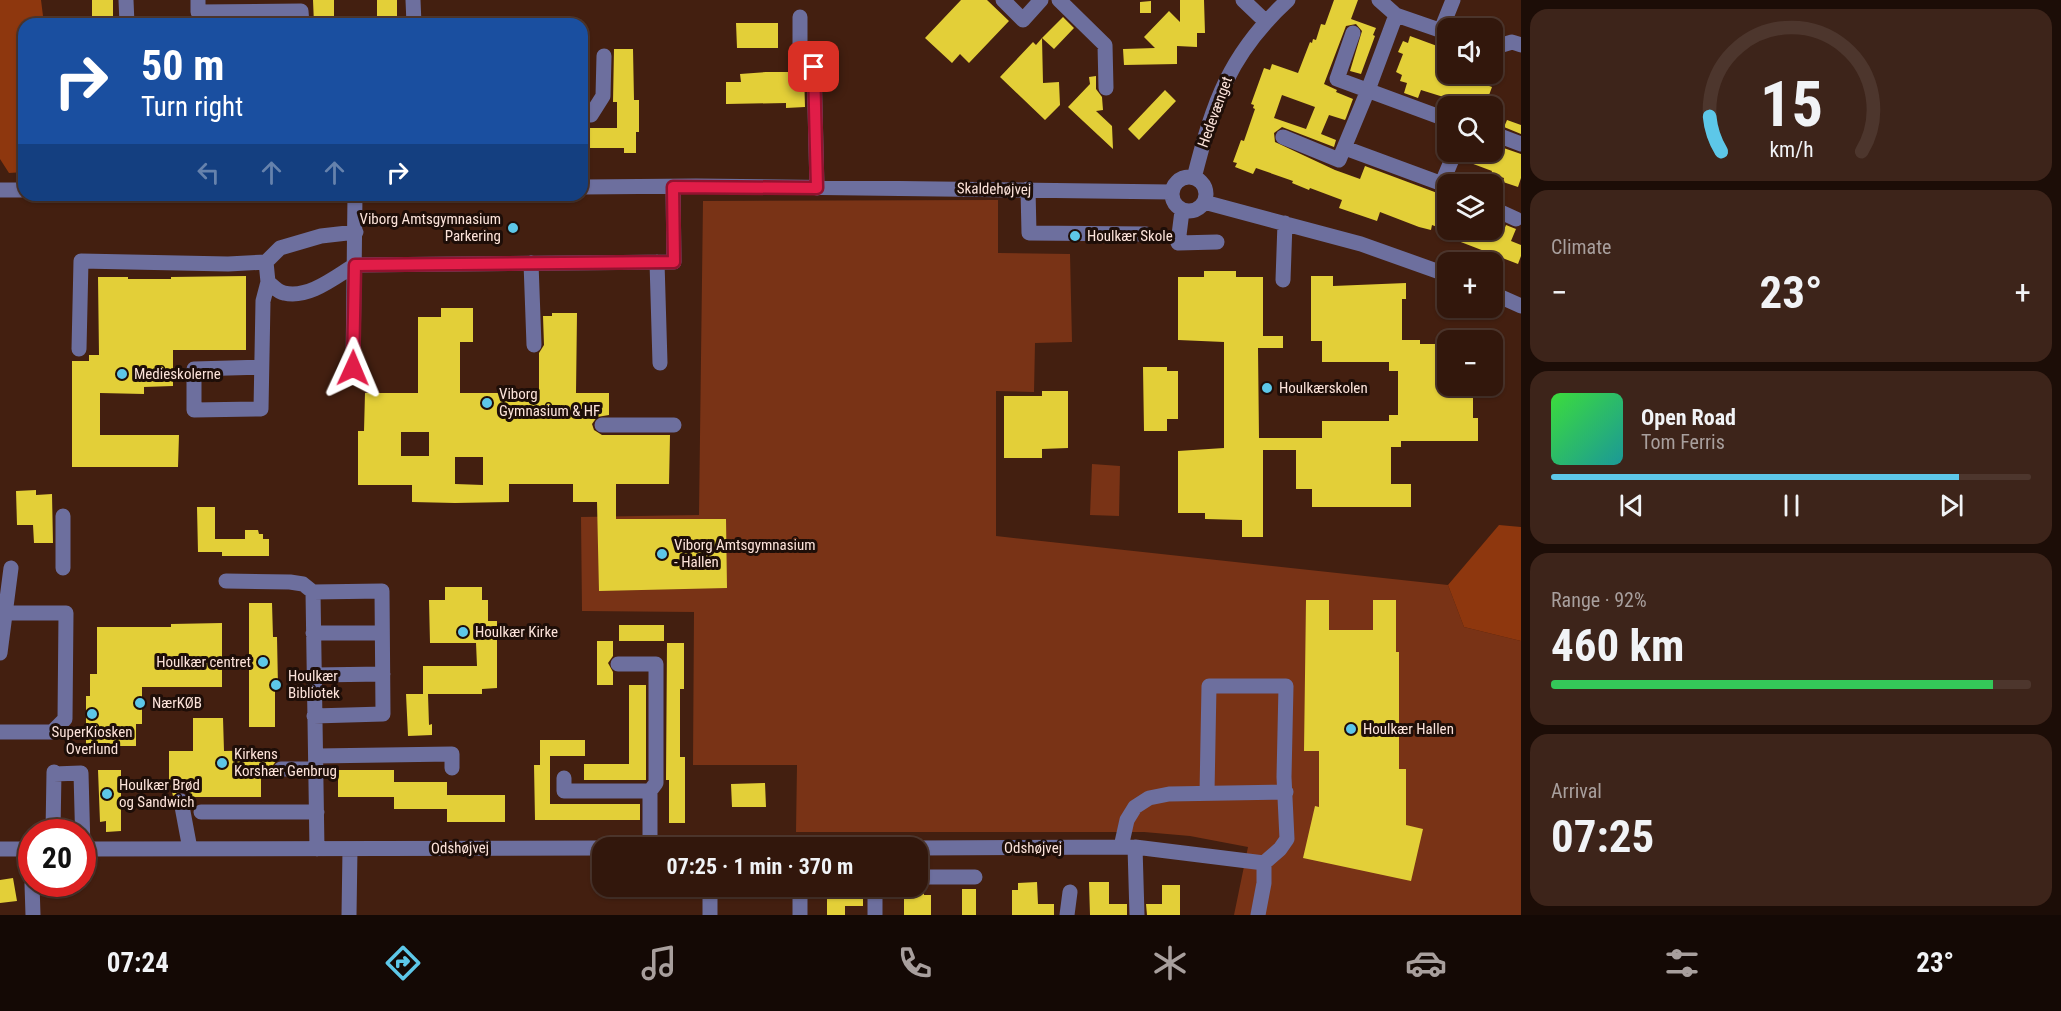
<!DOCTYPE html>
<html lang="en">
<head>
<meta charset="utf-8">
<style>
  body { margin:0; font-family:"Roboto Condensed",sans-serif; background:#3d241a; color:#f1f3f6; height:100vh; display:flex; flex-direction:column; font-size:22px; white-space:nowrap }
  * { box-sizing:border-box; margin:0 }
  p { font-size:20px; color:#a89f9d }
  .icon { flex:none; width:33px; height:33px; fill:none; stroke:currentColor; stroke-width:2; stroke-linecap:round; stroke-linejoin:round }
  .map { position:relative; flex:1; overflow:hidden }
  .sheet { display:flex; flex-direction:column; gap:9px; padding:9px; background:#1c0d07; width:540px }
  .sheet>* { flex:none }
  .banner { position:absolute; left:18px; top:18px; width:570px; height:183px; border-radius:18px; box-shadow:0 2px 4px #0004,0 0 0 2px #4d362d; background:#1a4fa0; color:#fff; overflow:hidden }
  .buttons { position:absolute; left:1437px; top:18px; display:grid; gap:12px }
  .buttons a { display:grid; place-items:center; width:66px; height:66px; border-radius:12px; background:#32170c; box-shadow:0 2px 4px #0004,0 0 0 2px #4d362d; font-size:30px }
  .speed { position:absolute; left:18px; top:819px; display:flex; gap:12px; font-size:30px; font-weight:700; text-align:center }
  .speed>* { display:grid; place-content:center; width:78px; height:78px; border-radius:50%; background:#32170c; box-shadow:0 2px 4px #0004,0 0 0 2px #4d362d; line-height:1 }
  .speed .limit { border:9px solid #d22; background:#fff; color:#111 }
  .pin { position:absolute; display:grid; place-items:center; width:51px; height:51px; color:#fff; margin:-26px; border-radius:12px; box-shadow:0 3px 9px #0006 }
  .me { position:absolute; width:66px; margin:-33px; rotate:1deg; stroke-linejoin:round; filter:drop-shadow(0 0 4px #0008) }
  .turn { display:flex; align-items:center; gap:21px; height:126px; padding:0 24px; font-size:27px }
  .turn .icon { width:78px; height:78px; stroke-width:2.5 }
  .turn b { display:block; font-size:42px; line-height:51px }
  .lanes { display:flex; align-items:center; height:57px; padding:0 24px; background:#0003; justify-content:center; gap:30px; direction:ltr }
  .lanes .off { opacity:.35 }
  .big { font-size:45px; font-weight:700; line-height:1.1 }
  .sheet .card { flex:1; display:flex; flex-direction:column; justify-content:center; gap:9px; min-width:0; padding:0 21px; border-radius:18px; background:#3d241a }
  .sheet .dial { align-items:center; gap:0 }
  .dial svg { height:156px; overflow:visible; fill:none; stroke:#4d362d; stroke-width:7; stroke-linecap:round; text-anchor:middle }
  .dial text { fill:#f1f3f6; stroke:none }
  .song { display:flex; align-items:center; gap:18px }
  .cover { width:72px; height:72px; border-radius:9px; background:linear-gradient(135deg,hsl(120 70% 55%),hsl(180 70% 35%)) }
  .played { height:6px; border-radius:3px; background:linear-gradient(90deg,#5dc7e8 85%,#4d362d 85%) }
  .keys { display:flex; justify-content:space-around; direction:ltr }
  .heat { display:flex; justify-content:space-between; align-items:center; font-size:33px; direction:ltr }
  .charge { height:9px; border-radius:4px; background:linear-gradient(90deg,#34c759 92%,#4d362d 0) }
  .trip { position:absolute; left:592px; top:837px; width:336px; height:60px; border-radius:18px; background:#32170c; box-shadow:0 2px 4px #0004,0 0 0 2px #4d362d; font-weight:700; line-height:60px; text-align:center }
  .tab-bar { display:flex; height:96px; justify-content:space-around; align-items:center; background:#140905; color:#a89f9d }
  .tab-bar .icon { width:42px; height:42px }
  .tab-bar .on { color:#5dc7e8 }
  .tab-bar b { font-size:27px; color:#f1f3f6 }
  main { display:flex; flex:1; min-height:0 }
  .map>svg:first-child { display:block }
  .green { fill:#793316 }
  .forest { fill:#8e370e }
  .building { fill:#e3cf38; fill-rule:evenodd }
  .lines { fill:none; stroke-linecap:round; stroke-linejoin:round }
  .minor { stroke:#6d6f9e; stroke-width:15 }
  .route-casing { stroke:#92132f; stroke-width:15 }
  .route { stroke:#e11d48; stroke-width:10 }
  .poi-dot { fill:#5dc7e8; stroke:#1e0e08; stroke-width:2 }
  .labels { text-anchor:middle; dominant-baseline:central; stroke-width:6; stroke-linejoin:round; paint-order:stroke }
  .street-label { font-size:15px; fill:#fce3da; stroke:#1e0e08 }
  .poi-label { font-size:15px; fill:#fce3da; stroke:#1e0e08; text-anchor:start }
</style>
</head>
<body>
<main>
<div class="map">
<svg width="1521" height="915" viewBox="0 0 1521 915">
  <rect width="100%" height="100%" fill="#431f10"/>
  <!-- green -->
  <path class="green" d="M998,200V253L1070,254L1072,342L1035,343L1034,392L996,391V536L1448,585L1464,627L1521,641V915H1234L1248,847L1190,836L1144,832H796L797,765H693L694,612L582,611L581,517L699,515L703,201Z
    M1092,464L1120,466L1119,516L1090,515Z"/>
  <!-- forest -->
  <path class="forest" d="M0,0H41L44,24H24V172L9,173L0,159Z
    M1499,525L1521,527V641L1464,627L1448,585Z"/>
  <!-- building -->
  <path class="building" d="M92,0H113V24H92Z
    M313,0H334V24H314Z
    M377,0H397V24H377Z
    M961,0H987L1009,21L969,63L960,54L952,63L925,38Z
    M1180,0H1204L1205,33H1197V47L1177,46V64L1124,65L1123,49L1155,48L1144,37L1169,11L1180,22Z
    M1334,0H1358L1351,19L1376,28L1373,35L1375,36L1361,74L1350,71L1362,31L1356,24L1346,26L1324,84L1337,90L1336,92L1353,99L1346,118L1345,120L1329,115L1321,134L1336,140L1334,147L1282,127L1274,133L1275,142L1335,170L1360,179L1365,166L1448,197V231L1432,225L1431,230L1419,227L1380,212L1377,221L1339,208L1342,200L1310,188L1309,190L1292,183L1293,181L1256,168L1253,174L1235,167L1237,163L1233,162L1241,140L1244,141L1255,109L1253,108L1254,105L1251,104L1264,68L1270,70L1272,64L1298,73L1310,42L1312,43L1313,39L1316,40L1321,24L1325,25ZM1282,95L1315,107L1306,129L1274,118Z
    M1151,1V13H1140V2Z
    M1063,17L1074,28L1054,49L1042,38Z
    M736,23H778V48H737Z
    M1410,36L1448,50V74H1455L1492,87L1485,106L1468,100L1466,104L1421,90L1418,98L1404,93L1407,83L1400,81L1402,75L1396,72L1403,54L1398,52L1403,41L1408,43Z
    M1042,38L1043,83L1059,82L1060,105L1045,120L1000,77L1033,42L1036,45Z
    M614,49H633L634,100H639V132H636V153H624V148H582V128H617V102H613Z
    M766,72H804L805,107L786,108V103L726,104V82H741L740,74Z
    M1096,76V89L1102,97L1103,110L1096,111L1112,126L1113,149L1068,107L1090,84L1089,77Z
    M1165,90L1176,101L1139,140L1128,129Z
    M1507,120L1521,125V134L1504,127Z
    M1492,144L1521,154V178L1518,187L1503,182L1504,178L1491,174L1492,171L1468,162L1472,152H1492Z
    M1506,225L1516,229L1511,241L1521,245V256L1518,264L1453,239L1457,230H1504Z
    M1204,271H1236V277H1263V336H1283V348H1258L1259,438H1322V421H1389V415H1398V371H1389V362H1322V341H1311V276H1333V286L1406,283V299H1402V340H1420V344H1448V386H1473V418H1478V441H1401V447H1391V484H1411V507H1312V489H1296V450H1263V537H1242V520L1205,519V513H1178V451L1224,448V342L1178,340V277H1204Z
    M246,276V350H173V386L144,387V394L100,393V435H179L178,467H72V361H89V355H99L98,277H128V279H171V277Z
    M441,308H473V342H460V393H539V353L544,345L543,316H552V313H577L576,393H609V415L597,417L592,424L594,430L602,435H670L669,484H616V519H726L727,588L599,591L597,502H573V484H509V502L455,503L412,502V485H358V431H364L365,393H418V317H441ZM401,432H429V456H401ZM455,457H483V485L455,484Z
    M1143,367H1167V371H1178V419H1167V431H1144Z
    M1042,391H1068V448L1042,449V458H1004V396H1042Z
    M36,490V495L52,494L53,543H34L33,525H17L16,491Z
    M197,507H215V539H245V530H258L259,534H263V539H269V556H222V552H198Z
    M445,587H482V600H488V621H497V688L482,689V694H428L429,725L432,724V735L408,736L406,694H423V666H477L476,643H430L429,600H445Z
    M1306,600H1329V630H1373V600H1396V652H1399V769H1406V825L1423,829L1411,881L1303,858L1315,806L1319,807V751H1304Z
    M249,603H272L273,637H277L278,687H275V727H249Z
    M222,623V687H142V724H136V746H86V696H90V674H97V627H171V624Z
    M619,625H664V641H619Z
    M597,641H613V656L608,663L613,672V685H597Z
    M667,643H684V689H680V757H685V823H669V780H666Z
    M629,685H646V780H584V764H629Z
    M193,718H223L224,751L276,750V761L271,768L274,775H261V797H190L185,792L180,791L173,796L169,780V751H193Z
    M540,740H585V756H550V804H640V820H535L534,765H540Z
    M98,770H121V831L106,832V821L100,822Z
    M338,770H394V782H447V795H505V822H447V809H394V797H338Z
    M765,783L766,807H732L731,784Z
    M13,878L17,901L0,903V880Z
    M1037,882L1038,904H1054V915H1012V890H1018V883Z
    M1089,882H1109V904H1127V915H1090Z
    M1162,885H1180V915H1147L1146,904H1162Z
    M827,886H846V892H863V906H845V915H827Z
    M904,889H924V895H931V915H904Z
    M962,889H976V915H962Z"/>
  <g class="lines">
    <!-- minor -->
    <path class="minor" d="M126,0L127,24
      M198,0V12L301,11L302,24
      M413,0L414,24
      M1003,0L1023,20L1041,0
      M1059,0L1105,45L1106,88
      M1243,0L1265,21
      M1396,15L1448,33
      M800,17V57L814,67L817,188
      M1441,30L1453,0
      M1353,33L1337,79L1448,120
      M1492,48L1512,42L1521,45
      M582,115H591L603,96L604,56
      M1492,133L1521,144
      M1283,137L1339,160L1368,90L1396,15L1379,0
      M1345,148L1448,186
      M1172 194a17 17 0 1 1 34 0a17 17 0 1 1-34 0Z
      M1194,178C1213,103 1229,54 1288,0
      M1442,183L1455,152
      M582,187L696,186L1171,192
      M1028,189L1029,233L1146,234
      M0,190H24
      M1204,202L1361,244L1448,275
      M1492,208L1516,219
      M1182,211L1178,243L1217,242
      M356,232L321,236L280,248L266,262L268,282C273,286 278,292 284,293C309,299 335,277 355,265L674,262L673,187
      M657,262L660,363
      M531,263L534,345
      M1283,280L1285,223
      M1492,293L1521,306
      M79,349L81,261L228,264L266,262
      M261,367L194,369V410L261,409L263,301L268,282
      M353,368L355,195
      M602,425H674
      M63,568V516
      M226,581L290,582L303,584L313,592L317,849
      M313,592L382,591L383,714L314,716
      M313,633H382
      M0,653L11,568
      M618,664H656V783L650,791
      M315,675L383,674
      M0,732H52L65,719L66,613H6
      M317,756L452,754V768
      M281,769H317
      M54,774L81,773L83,849
      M564,778V791H650V848
      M1207,793L1209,686H1286L1284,777L1287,839L1280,849L1264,863
      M181,801L190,849
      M201,812H317
      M53,832L54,772
      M1121,847L1127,820L1135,807L1149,798L1169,794L1286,792
      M1135,847L1137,915
      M918,848L1135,847L1264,863
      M0,849H32
      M82,849L603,848
      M918,877H975
      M32,884L33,915
      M710,886V915
      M349,915L350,849
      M800,915V886
      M875,915V886
      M1067,915L1070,892
      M1258,915L1264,883V863"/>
  </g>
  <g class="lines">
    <!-- route casing -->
    <g class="route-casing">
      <path id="route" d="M353,368L355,265L674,262L673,187L817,188L814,67"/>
    </g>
    <!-- route -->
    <use href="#route" class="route"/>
  </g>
  <!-- markers -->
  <g class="poi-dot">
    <circle cx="513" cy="228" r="6"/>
    <circle cx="1075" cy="236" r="6"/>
    <circle cx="122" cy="374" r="6"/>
    <circle cx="1267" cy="388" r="6"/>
    <circle cx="487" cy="403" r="6"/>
    <circle cx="662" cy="554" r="6"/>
    <circle cx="463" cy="632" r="6"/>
    <circle cx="263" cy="662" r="6"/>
    <circle cx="276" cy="685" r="6"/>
    <circle cx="140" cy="703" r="6"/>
    <circle cx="92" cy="714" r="6"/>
    <circle cx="1351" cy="729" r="6"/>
    <circle cx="222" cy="763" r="6"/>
    <circle cx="107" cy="794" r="6"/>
  </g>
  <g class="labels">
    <!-- street labels -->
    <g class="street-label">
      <text transform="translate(1215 112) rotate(-70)">Hedevænget</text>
      <text transform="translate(994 189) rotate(1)">Skaldehøjvej</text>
      <text transform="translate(460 848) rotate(-1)">Odshøjvej</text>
      <text x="1033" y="848">Odshøjvej</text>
    </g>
    <!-- poi labels -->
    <g class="poi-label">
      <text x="501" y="219" text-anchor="end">Viborg Amtsgymnasium<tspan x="501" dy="17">Parkering</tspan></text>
      <text x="1087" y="236">Houlkær Skole</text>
      <text x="134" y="374">Medieskolerne</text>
      <text x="1279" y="388">Houlkærskolen</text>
      <text x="499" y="394">Viborg<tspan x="499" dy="17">Gymnasium &amp; HF</tspan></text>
      <text x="674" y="545">Viborg Amtsgymnasium<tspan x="674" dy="17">- Hallen</tspan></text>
      <text x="475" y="632">Houlkær Kirke</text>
      <text x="251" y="662" text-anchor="end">Houlkær centret</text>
      <text x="288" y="676">Houlkær<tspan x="288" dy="17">Bibliotek</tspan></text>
      <text x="152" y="703">NærKØB</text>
      <text x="1363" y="729">Houlkær Hallen</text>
      <text x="92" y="732" text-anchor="middle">SuperKiosken<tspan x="92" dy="17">Overlund</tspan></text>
      <text x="234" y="754">Kirkens<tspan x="234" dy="17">Korshær Genbrug</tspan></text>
      <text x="119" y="785">Houlkær Brød<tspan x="119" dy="17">og Sandwich</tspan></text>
    </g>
  </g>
</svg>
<div class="buttons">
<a><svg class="icon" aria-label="sound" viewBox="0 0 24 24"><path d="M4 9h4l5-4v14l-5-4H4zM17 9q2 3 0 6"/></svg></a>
<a><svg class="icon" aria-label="search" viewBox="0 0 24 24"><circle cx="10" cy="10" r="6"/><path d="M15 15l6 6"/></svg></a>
<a><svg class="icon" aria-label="layers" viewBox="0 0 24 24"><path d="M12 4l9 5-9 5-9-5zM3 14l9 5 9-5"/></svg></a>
<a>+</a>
<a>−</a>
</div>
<div class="speed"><div class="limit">20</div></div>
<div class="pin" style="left:814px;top:67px;background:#d93025"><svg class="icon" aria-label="arrive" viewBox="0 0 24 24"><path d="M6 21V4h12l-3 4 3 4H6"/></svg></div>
<svg class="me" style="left:353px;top:368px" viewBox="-20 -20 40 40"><path d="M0-17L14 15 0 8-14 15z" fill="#e11d48" stroke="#fff" stroke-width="4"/></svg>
<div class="trip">07:25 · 1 min · 370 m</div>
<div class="banner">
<div class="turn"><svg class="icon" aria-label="right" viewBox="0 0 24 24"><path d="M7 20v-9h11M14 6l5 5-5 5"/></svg><div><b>50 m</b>Turn right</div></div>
<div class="lanes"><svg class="icon off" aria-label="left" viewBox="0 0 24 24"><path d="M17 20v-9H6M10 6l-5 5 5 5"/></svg><svg class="icon off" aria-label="ahead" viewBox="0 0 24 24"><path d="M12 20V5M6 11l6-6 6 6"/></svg><svg class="icon off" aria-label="ahead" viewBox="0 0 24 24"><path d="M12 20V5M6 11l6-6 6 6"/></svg><svg class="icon" aria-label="right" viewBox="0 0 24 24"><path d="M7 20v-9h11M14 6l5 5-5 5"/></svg></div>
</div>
</div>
<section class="sheet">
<div class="card dial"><svg viewBox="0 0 100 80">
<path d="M14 69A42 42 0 1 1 86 69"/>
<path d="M14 69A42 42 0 0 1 8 51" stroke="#5dc7e8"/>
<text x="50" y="56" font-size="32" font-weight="700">15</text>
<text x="50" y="72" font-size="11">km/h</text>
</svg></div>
<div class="card"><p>Climate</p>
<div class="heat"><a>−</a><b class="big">23°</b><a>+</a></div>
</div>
<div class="card">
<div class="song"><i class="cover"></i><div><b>Open Road</b><p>Tom Ferris</p></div></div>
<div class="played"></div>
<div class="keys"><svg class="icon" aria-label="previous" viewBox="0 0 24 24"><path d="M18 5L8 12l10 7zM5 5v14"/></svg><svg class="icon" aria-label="pause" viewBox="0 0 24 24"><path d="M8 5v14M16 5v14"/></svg><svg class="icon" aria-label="next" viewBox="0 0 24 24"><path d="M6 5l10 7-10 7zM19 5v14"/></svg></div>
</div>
<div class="card"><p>Range · 92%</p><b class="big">460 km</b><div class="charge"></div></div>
<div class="card"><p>Arrival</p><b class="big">07:25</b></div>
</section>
</main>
<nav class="tab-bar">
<b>07:24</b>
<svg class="icon on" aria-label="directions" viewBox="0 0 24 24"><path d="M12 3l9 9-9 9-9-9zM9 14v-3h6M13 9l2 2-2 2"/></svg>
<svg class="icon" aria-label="music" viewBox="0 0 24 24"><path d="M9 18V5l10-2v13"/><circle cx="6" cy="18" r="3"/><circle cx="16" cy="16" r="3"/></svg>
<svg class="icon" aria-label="phone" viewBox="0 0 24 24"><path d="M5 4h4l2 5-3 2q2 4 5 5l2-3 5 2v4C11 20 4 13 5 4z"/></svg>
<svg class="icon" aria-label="climate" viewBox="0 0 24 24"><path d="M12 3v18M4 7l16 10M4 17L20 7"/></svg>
<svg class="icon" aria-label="car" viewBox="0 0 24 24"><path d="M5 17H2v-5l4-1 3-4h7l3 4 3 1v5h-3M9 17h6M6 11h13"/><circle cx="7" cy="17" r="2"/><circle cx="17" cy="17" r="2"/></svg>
<svg class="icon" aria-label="filters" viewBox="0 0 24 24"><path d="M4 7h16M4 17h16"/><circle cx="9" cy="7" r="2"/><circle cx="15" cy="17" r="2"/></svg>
<b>23°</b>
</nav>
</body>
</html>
